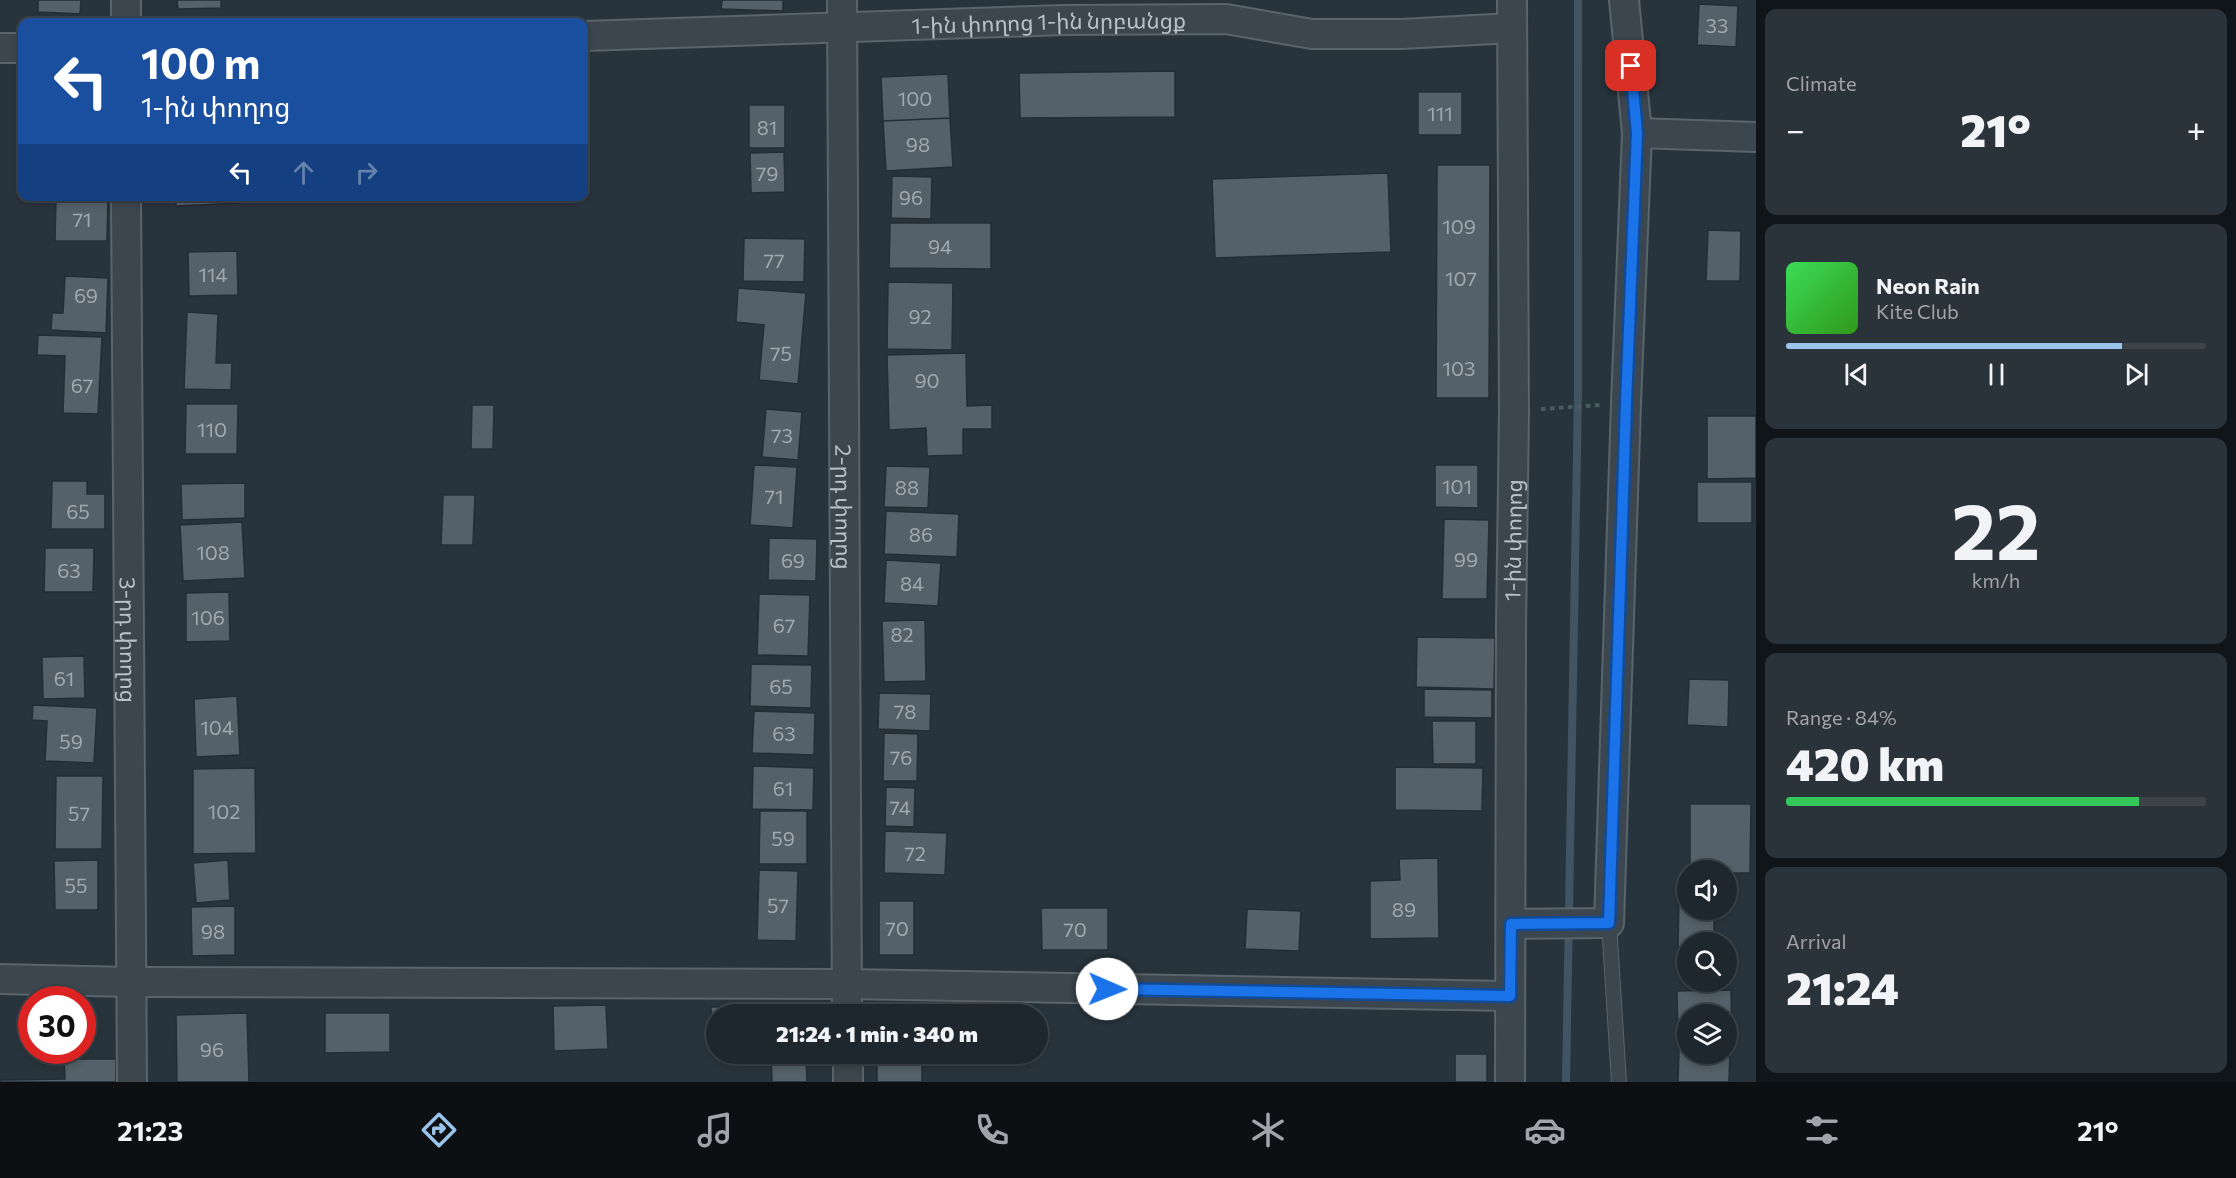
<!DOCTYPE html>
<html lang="en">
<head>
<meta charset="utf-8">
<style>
  body { margin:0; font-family:Commissioner,"Noto Sans Armenian",sans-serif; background:#2b333a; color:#f1f3f6; height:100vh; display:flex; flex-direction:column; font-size:22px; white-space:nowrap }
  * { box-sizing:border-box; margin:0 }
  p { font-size:20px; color:#a1a5aa }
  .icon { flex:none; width:33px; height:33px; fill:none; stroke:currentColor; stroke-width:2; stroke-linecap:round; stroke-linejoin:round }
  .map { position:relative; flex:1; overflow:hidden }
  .drawer { display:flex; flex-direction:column; gap:9px; padding:9px; background:#101519; width:480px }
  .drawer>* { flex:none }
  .top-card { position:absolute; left:18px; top:18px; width:570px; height:183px; border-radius:12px; box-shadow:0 3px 9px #0003,0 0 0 2px #3c444a; background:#1a4fa0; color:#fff; overflow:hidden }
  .tools { position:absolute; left:1677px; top:860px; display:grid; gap:12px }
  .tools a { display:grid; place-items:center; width:60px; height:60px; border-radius:50%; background:#1e272e; box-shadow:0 3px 9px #0003,0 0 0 2px #3c444a; font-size:30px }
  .speed { position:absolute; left:18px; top:986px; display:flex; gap:12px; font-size:30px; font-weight:700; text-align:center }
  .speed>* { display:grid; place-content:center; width:78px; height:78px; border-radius:50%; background:#1e272e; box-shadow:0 3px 9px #0003,0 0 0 2px #3c444a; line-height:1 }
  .speed .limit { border:9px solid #d22; background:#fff; color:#111 }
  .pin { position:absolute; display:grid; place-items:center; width:51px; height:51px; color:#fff; margin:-26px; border-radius:12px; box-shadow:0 3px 9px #0006 }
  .me { position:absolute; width:66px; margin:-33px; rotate:91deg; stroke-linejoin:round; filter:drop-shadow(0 0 4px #0008) }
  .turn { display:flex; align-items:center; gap:21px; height:126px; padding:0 24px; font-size:27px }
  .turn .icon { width:78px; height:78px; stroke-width:2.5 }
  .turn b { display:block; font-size:42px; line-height:51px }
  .lanes { display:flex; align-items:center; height:57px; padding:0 24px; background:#0003; justify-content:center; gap:30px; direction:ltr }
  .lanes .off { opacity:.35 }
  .big { font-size:45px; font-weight:800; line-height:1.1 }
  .drawer .tile { flex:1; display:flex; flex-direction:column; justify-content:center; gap:9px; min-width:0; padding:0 21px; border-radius:12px; background:#2b333a }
  .drawer .dial { align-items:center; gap:0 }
  .dial b { font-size:78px; line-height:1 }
  .song { display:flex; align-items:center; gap:18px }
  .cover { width:72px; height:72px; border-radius:9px; background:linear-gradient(135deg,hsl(130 70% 55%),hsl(110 70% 35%)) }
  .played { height:6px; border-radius:3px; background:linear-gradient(90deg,#9ac4ec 80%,#3c444a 80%) }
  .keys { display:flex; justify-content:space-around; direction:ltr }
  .heat { display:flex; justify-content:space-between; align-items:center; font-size:33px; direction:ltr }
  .charge { height:9px; border-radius:4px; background:linear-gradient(90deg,#34c759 84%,#3c444a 0) }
  .trip { position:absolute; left:706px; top:1004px; width:342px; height:60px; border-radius:30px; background:#1e272e; box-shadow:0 3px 9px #0003,0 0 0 2px #3c444a; font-weight:800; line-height:60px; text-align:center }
  .tabs { display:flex; height:96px; justify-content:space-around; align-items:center; background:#0c1012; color:#a1a5aa }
  .tabs .icon { width:42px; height:42px }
  .tabs .selected { color:#9ac4ec }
  .tabs b { font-size:27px; color:#f1f3f6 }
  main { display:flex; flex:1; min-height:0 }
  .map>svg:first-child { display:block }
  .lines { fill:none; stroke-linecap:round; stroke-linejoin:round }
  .stream { stroke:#405464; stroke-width:8 }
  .building { fill:#54616a; stroke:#232d35; stroke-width:1.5 }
  .lane-casing { stroke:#5a646b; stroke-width:16 }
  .street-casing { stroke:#5a646b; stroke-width:32 }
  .path { stroke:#4a5c5d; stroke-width:4; stroke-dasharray:4.5 4.5; stroke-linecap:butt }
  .lane { stroke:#3c464e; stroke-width:14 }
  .street { stroke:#3c464e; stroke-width:28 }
  .route-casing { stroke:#114b97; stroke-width:15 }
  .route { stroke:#1a73e8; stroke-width:10 }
  .labels { text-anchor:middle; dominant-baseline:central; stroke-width:6; stroke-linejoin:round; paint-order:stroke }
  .number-label { font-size:20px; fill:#a0a9b0 }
  .street-label { font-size:22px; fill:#b9c1c8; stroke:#212b33 }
</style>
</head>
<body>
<main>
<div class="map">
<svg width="1756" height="1082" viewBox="0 0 1756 1082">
  <rect width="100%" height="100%" fill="#28343d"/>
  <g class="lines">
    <!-- stream -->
    <path class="stream" d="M1566,1082L1578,393V0"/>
  </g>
  <!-- building -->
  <path class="building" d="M38,0H81L80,14L38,12Z
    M177,0H221V8L178,9Z
    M722,0H783V11L721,9Z
    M1699,4L1738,6L1736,47L1697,45Z
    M1175,71V117L1020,118L1019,73Z
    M948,74L950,118L883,121L881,77Z
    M1418,92H1462V135H1418Z
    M749,105H785V148H749Z
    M950,118L953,167L886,171L883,121Z
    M784,152L785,192L751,193L750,153Z
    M1437,165H1490L1489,398H1436Z
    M1388,173L1391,252L1215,258L1212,179Z
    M892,176L932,177L931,219L891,218Z
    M56,196H108L107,241H55Z
    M176,196H240V203L176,206Z
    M890,223H991V269L889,268Z
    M1708,230L1741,231L1740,281H1706Z
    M744,238L805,239L804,282L743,281Z
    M237,251L238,295L189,296L188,252Z
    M65,276L108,278L106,333L51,330L52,313H63Z
    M888,282L953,283L952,350L887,349Z
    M738,288L806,293L798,384L759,380L764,325L736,322Z
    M187,312L218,314L216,363H232L231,390L184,389Z
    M38,335L102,337L98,414L63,413L65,356L37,355Z
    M966,353L967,406L992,405V429H963V455L927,456L926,428L889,430L887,355Z
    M186,404H238L237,454H185Z
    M472,405H494L493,449H471Z
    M766,409L802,412L798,460L762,457Z
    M1707,416H1756V478L1707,479Z
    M754,465L797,467L793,528L750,525Z
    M1435,465H1478V508L1435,507Z
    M886,466L930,467L928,508L884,507Z
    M52,481H87V494H105V529H51Z
    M1697,482H1752V523H1697Z
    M245,483V518L182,520L181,484Z
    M443,495H475L473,545H441Z
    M886,511L959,514L957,557L884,554Z
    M1444,519L1489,520L1487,599H1442Z
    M242,522L245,578L183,581L180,525Z
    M769,538L817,539L816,581L768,580Z
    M45,548H94L93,592H44Z
    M886,560L941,563L938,606L884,603Z
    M229,592L230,641L186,642V593Z
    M759,594L810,595L808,656L757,655Z
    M925,620L926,681L884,682L882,621Z
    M1417,637L1495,638L1494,689L1416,687Z
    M84,656L85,698L43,699L42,657Z
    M751,664L812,665L811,708L750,706Z
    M1689,679L1729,680L1728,727L1687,725Z
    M1424,689L1492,690V718L1424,717Z
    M879,693L931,694L930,731L878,729Z
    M237,696L240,755L196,757L194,699Z
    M33,705L97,708L94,763L45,761L47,721L32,720Z
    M754,711L815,713L814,755L752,753Z
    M1432,721H1476V764H1433Z
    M884,733L918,734L917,781H883Z
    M753,766L814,768L813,810L752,809Z
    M1395,767L1483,768L1482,811L1395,810Z
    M255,768L256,853L193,854V769Z
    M56,776H103L102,849H55Z
    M886,787L915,788L914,827L885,826Z
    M1690,804H1751L1750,873H1726V870H1690Z
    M760,811H807V864H759Z
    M885,831L947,833L945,875L884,873Z
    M1438,858L1439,938L1370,939V881L1400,880L1399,859Z
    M98,860V910H55L54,861Z
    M228,860L230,900L196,903L193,863Z
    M759,870L798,871L796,941L757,940Z
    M1679,895H1688V909H1714V942H1688V948H1678Z
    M879,901H914V955H879Z
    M235,906V955L192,956L191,907Z
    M1041,908H1108V950H1042Z
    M1247,909L1301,911L1299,951L1245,949Z
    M1731,990L1732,1045H1726V1014H1688V1045H1678L1677,991Z
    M606,1005L608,1049L554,1051L553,1006Z
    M777,1006V1014H717V1049H712L711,1007Z
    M247,1013L249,1082H177L176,1015Z
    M325,1013H390V1052L325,1053Z
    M1679,1048H1688V1053H1726V1048H1730L1729,1082H1678Z
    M806,1053L807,1082H772L771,1055Z
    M877,1053H922V1082H877Z
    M1455,1054H1487V1082H1455Z
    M64,1059H116V1082H0V1080L65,1079Z"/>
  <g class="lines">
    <!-- lane casing -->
    <g class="lane-casing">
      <path id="lane" d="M1609,923L1619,1082"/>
    </g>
    <!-- street casing -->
    <g class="street-casing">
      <g id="street">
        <path d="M126,0V22"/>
        <path id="s1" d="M842,0L847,1014"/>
        <path id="s2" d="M584,36L1065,20L1226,19L1312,34H1402L1512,28"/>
        <path d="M0,48H22"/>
        <path d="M1637,133L1756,137"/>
        <path id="s3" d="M126,196L132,1082"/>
        <path d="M1511,924L1609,923L1626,403L1637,133L1624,0"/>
        <path d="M0,979L130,982L846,984L1510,996"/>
        <path d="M848,1053V1082"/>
        <path id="s4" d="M1510,1082L1511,625L1514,411L1512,0"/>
      </g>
    </g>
    <!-- path -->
    <path class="path" d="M1541,409L1600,405"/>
    <!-- lane -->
    <use href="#lane" class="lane"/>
    <!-- street -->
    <use href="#street" class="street"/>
  </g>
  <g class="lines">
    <!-- route casing -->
    <g class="route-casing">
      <path id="route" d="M1107,989L1510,996L1511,924L1609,923L1626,403L1637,133L1631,66"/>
    </g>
    <!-- route -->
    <use href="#route" class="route"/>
  </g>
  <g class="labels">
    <!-- number labels -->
    <g class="number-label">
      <text x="1717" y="25">33</text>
      <text x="915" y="98">100</text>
      <text x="1440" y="113">111</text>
      <text x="767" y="127">81</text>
      <text x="918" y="144">98</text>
      <text x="767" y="173">79</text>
      <text x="911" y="197">96</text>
      <text x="82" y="219">71</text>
      <text x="1459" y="226">109</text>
      <text x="940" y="246">94</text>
      <text x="774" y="260">77</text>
      <text x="213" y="274">114</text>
      <text x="1461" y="278">107</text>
      <text x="86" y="295">69</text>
      <text x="920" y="316">92</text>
      <text x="781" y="353">75</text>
      <text x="1459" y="368">103</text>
      <text x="927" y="380">90</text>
      <text x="82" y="385">67</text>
      <text x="212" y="429">110</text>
      <text x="782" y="435">73</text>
      <text x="1457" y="486">101</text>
      <text x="907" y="487">88</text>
      <text x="774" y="496">71</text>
      <text x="78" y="511">65</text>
      <text x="921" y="534">86</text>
      <text x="213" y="552">108</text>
      <text x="1466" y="559">99</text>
      <text x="793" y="560">69</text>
      <text x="69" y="570">63</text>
      <text x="912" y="583">84</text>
      <text x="208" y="617">106</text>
      <text x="784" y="625">67</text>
      <text x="902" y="634">82</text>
      <text x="64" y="678">61</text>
      <text x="781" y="686">65</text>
      <text x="905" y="711">78</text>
      <text x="217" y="727">104</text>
      <text x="784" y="733">63</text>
      <text x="71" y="741">59</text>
      <text x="901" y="757">76</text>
      <text x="783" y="788">61</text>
      <text x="900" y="807">74</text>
      <text x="224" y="811">102</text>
      <text x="79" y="813">57</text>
      <text x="783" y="838">59</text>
      <text x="915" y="853">72</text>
      <text x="76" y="885">55</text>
      <text x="778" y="905">57</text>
      <text x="1404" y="909">89</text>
      <text x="897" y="928">70</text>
      <text x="1075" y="929">70</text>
      <text x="213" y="931">98</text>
      <text x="212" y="1049">96</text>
    </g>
    <!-- street labels -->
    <g class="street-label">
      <text stroke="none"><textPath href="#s2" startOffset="465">1-ին փողոց 1-ին նրբանցք</textPath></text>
      <text stroke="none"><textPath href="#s1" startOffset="507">2-րդ փողոց</textPath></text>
      <text stroke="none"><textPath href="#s4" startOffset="542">1-ին փողոց</textPath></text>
      <text stroke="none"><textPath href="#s3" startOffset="444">3-րդ փողոց</textPath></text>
    </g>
  </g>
</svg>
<div class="tools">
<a><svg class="icon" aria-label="sound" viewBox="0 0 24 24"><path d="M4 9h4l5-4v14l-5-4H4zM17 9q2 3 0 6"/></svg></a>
<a><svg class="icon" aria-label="search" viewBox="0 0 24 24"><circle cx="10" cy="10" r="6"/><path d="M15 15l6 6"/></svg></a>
<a><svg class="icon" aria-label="layers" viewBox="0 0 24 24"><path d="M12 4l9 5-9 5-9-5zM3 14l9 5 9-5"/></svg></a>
</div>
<div class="speed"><div class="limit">30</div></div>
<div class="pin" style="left:1631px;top:66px;background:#d93025"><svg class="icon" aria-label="arrive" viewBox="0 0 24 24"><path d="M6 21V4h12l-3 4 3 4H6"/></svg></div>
<svg class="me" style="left:1107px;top:989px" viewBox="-20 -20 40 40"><circle r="19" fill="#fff"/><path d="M0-13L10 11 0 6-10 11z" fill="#1a73e8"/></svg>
<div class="trip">21:24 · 1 min · 340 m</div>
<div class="top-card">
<div class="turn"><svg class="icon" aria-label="left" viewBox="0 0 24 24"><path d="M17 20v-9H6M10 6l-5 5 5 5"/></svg><div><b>100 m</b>1-ին փողոց</div></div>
<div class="lanes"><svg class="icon" aria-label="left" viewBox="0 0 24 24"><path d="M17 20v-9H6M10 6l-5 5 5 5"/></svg><svg class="icon off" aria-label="ahead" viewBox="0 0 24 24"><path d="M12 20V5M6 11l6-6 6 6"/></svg><svg class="icon off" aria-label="right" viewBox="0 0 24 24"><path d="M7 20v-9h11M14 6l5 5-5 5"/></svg></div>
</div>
</div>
<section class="drawer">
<div class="tile"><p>Climate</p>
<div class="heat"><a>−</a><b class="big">21°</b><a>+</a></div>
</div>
<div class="tile">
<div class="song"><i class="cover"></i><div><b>Neon Rain</b><p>Kite Club</p></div></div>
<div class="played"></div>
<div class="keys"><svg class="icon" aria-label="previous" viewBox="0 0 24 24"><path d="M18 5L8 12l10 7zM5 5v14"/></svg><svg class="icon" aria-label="pause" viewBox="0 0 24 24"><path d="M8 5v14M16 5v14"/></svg><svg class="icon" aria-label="next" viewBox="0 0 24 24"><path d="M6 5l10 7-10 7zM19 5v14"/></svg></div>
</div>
<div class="tile dial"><b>22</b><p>km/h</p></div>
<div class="tile"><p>Range · 84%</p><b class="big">420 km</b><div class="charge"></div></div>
<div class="tile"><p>Arrival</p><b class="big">21:24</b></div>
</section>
</main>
<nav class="tabs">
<b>21:23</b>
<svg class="icon selected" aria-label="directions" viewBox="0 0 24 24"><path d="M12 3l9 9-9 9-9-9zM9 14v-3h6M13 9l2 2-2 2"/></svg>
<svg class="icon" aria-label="music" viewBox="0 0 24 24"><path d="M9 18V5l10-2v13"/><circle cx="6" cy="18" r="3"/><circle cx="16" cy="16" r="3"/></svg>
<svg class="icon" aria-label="phone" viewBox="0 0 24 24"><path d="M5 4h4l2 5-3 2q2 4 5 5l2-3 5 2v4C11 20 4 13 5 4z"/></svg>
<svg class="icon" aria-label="climate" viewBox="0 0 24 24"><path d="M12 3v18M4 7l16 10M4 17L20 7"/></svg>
<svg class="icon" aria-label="car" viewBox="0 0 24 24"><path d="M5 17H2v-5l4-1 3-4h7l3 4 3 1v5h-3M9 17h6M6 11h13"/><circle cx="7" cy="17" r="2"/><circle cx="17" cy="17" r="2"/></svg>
<svg class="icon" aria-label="filters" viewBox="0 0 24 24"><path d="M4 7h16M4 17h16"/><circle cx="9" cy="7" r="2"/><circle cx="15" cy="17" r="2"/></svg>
<b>21°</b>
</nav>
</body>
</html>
